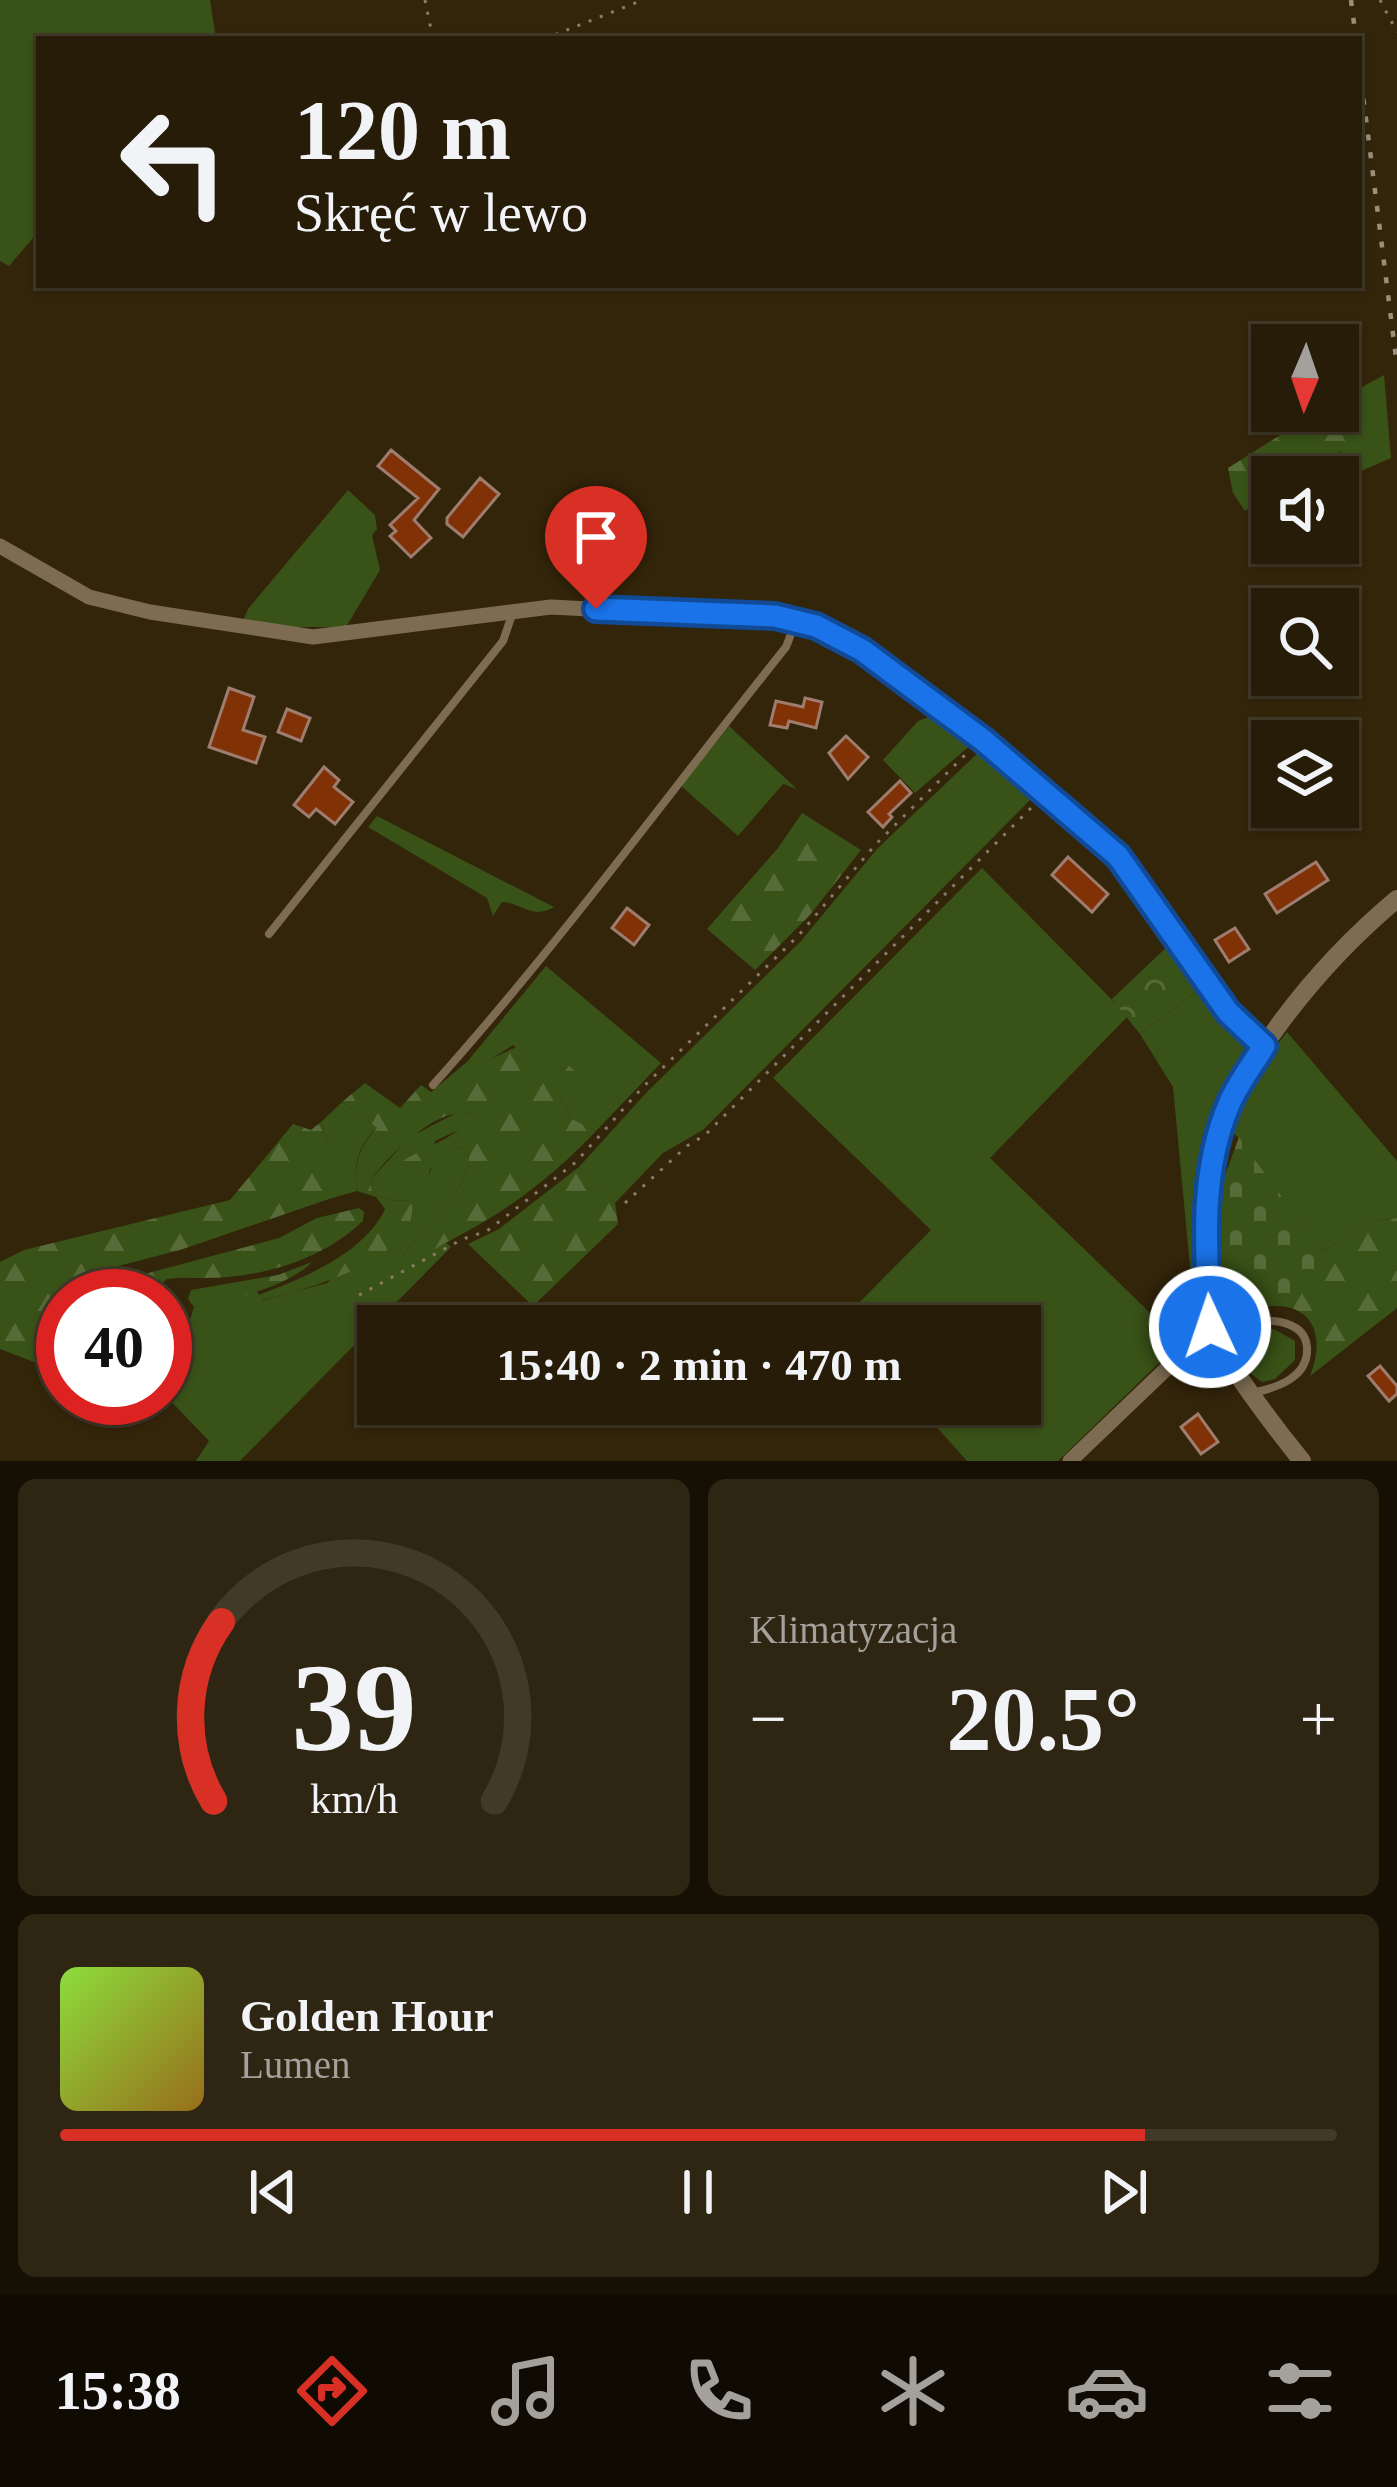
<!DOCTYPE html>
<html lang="pl">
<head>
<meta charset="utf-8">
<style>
  body { margin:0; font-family:Georgia,serif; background:#2e2512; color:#f1f3f6; height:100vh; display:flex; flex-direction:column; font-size:45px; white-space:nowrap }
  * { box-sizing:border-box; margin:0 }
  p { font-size:39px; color:#a4a19c }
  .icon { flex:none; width:66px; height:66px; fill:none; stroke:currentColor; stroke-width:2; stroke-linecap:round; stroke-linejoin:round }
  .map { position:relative; height:1461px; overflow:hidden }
  .side { display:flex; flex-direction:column; gap:18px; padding:18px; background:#150f04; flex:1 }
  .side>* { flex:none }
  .top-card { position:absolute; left:36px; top:36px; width:1326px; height:252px; border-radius:0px; box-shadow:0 3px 9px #0004,0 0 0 3px #423a29; background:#261c08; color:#f1f3f6; overflow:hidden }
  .needle { width:78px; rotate:182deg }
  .buttons { position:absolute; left:1251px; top:324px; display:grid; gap:24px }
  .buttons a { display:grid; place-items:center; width:108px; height:108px; border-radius:0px; background:#261c08; box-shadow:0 3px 9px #0004,0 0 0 3px #423a29; font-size:60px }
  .speed { position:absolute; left:36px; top:1269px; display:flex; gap:24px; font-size:60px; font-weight:700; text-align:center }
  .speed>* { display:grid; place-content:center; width:156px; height:156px; border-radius:50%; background:#261c08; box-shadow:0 3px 9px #0004,0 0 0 3px #423a29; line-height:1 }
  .speed .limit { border:18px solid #d22; background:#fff; color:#111 }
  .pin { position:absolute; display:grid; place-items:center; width:102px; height:102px; color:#fff; margin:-123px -51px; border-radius:50% 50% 50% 0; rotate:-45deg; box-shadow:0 0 12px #0007 }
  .pin .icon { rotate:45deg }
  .me { position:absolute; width:132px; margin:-66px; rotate:357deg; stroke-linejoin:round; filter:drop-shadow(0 0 9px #0008) }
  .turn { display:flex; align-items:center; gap:42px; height:252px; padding:0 60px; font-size:54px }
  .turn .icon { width:156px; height:156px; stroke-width:2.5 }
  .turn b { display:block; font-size:84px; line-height:102px }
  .big { font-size:90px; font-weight:800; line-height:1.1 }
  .side .tile { flex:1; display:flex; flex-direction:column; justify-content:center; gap:18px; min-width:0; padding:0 42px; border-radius:18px; background:#2e2512 }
  .side .dial { align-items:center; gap:0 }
  .dial svg { height:312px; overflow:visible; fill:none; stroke:#423a29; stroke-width:7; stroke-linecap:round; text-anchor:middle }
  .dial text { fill:#f1f3f6; stroke:none }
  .song { display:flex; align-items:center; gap:36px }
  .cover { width:144px; height:144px; border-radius:18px; background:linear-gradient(135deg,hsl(90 70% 55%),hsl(40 70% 35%)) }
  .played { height:12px; border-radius:6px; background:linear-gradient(90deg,#d93025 85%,#423a29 85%) }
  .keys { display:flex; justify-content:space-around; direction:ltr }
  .heat { display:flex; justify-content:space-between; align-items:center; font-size:66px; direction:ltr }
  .side .tiles { flex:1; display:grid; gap:18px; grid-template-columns:1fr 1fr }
  .tile:last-child { grid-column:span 2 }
  .trip { position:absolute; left:357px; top:1305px; width:684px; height:120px; border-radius:0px; background:#261c08; box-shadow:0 3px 9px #0004,0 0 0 3px #423a29; font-weight:800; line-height:120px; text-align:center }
  .tab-bar { display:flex; height:192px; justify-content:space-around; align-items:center; background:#0f0b03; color:#a4a19c }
  .tab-bar .icon { width:84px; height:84px }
  .tab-bar .on { color:#d93025 }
  .tab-bar b { font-size:54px; color:#f1f3f6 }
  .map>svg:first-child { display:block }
  .grass { fill:#395217 }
  .forest { fill:url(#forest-firs) }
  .cemetery { fill:url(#cemetery-stones) }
  .park { fill:url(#park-crowns) }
  .building { fill:#813106; stroke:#9e7d70; stroke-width:3 }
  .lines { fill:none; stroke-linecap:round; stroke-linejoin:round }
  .path { stroke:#897d67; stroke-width:3; stroke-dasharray:3 9; stroke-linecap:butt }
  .service { stroke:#7d6c51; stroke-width:8 }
  .minor { stroke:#7d6c51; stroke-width:15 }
  .tertiary { stroke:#7d6c51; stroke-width:18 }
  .rail { stroke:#9b8f7b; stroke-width:4.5; stroke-dasharray:6 12; stroke-linecap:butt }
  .route-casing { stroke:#114b97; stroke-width:30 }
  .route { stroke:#1a73e8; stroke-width:21 }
</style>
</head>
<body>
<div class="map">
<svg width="1397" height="1461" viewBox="0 0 1397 1461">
  <defs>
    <pattern id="forest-firs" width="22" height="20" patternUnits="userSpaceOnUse" patternTransform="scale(3)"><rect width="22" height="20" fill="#395217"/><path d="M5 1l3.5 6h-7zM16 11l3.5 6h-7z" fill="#566b38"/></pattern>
    <pattern id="cemetery-stones" width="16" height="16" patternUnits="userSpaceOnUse" patternTransform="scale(3)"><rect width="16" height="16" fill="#395217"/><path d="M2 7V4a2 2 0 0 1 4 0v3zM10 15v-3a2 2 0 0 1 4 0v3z" fill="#566b38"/></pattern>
    <pattern id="park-crowns" width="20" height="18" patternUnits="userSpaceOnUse" patternTransform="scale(3)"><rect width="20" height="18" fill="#395217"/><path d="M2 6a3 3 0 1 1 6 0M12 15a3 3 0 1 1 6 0" fill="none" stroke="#566b38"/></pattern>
  </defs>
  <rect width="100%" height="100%" fill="#33250a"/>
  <!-- grass -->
  <path class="grass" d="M0,0H210L216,39H39V231L9,266L0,261Z
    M1384,375L1391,458L1338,481V477H1304L1340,456L1351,402L1344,397Z
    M348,490L375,515L377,529L372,535L380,570L346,627H293L243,621L248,609Z
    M934,715L973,743L915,793L883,760L918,721Z
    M729,726L797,789L783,784L738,836L680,785Z
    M981,750L1037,793L703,1130L663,1153L615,1203L579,1167L646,1093L801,941L877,849Z
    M377,816L554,907C532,920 523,903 502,902L493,916L487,898L368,827Z
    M982,868L1128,1016L990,1158L1171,1333L1194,1309L1173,1087L1140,1034L1202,987L1244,1041V1057L1224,1088L1196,1200L1201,1310L1196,1327L1058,1461H967L916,1404H1020V1326H845L841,1321L931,1230L773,1078Z
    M546,966L661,1063L596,1131L570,1118L560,1095L513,1045L483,1064L467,1062Z
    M1287,1032L1397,1161V1218L1371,1221L1322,1252L1239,1138L1228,1129L1257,1071Z
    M342,1102L377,1128C357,1146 354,1164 357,1191L329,1199V1146L321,1122Z
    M458,1112L473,1115L465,1127L435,1141L429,1175L435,1159L451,1146L469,1151C469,1197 426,1221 403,1255L408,1260L446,1243L451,1247L240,1461H196L209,1441L165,1395V1349L186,1332L194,1307L255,1289L263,1300L327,1283L411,1200C394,1202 385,1201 372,1191L370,1180L410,1137Z
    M1274,1329L1295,1341V1360L1275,1379L1262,1382L1243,1368L1240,1350L1251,1336Z"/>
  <!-- forest -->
  <path class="forest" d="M1344,397L1351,402L1361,425C1335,463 1319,477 1272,477V495L1245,511L1233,493L1228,468L1318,411H1338V400Z
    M802,813L861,850L810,915L755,970L707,929L778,848Z
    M538,1042L574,1070L560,1095L570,1118L596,1131C554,1176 506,1212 451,1240C436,1248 424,1257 408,1261L403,1255C426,1221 469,1197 469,1151L451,1146C432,1162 424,1192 395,1181V1167C417,1148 458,1140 472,1115C439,1103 390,1155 370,1180L372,1191C385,1201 394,1202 411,1200C426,1257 300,1293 259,1300V1295C303,1278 364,1254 385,1209L376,1197L357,1191C354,1164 358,1147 377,1128L342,1102L365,1083L400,1108L421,1085L431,1092L467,1062C493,1065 507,1045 538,1042Z
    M321,1122L329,1146V1199L180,1250L72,1278L66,1291L68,1296H63V1373L0,1349V1262L24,1250L230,1200L293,1124L311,1130Z
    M579,1167L615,1203L618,1224L533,1306L468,1244L499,1229Z
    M1265,1173L1322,1252L1371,1221L1397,1218V1308L1310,1376C1333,1317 1293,1291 1239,1315L1217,1298L1216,1229L1260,1228Z
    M359,1208L364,1212L363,1221C322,1260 261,1278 205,1278C192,1278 180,1277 167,1279L156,1289V1296H85L83,1291L88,1284L126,1279L279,1238L317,1218Z
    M312,1262C286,1288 230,1300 194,1307L188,1299L191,1290L278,1275Z"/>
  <!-- cemetery -->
  <path class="cemetery" d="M1239,1137L1330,1265L1281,1304H1263L1239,1315L1217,1298L1216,1229H1219L1220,1189Z"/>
  <!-- park -->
  <path class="park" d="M1171,943L1202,987L1140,1034L1112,999Z"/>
  <!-- building -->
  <path class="building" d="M391,450L439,489L414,520L431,538L411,557L390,536L396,531L390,525L418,498L378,466Z
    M480,478L499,494L463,537L447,524V518Z
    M229,688L254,697L243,730L265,737L256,763L209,747Z
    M805,698L822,702L816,728L789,721L787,728L770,725L776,701L803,707Z
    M287,709L310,718L301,741L278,732Z
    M846,736L868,757L848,779L829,753Z
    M324,767L339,780L334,787L353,802L335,824L316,809L309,817L294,805Z
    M900,781L911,793L889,814L892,817L883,827L868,812Z
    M1068,857L1108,894L1092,912L1052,875Z
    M1316,862L1328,880L1277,913L1265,894Z
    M627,908L649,925L634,945L612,928Z
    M1235,928L1249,949L1229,962L1215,940Z
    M1380,1366L1397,1386V1394L1389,1401L1368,1376Z
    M1198,1414L1218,1442L1201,1454L1181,1427Z"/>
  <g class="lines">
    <!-- path -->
    <path class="path" d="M425,0L433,39
      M1380,0L1397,32
      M544,39L643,0
      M625,1203L687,1146L705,1135L1032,807
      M359,1295L463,1239L487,1231L576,1162L642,1088L798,936L876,844L968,752"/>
    <!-- service -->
    <path class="service" d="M269,934L503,641L513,612
      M433,1085C558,946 669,793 786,647L796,621
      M1212,1327C1235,1325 1269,1315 1290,1325C1300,1329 1306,1336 1307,1347C1309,1378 1276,1388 1252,1393"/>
    <!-- minor -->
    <path class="minor" d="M0,546L89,597L150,612L313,637L551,607L797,620L831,633L896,674L983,740L1118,856L1228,1012L1264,1046
      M1070,1461L1210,1327"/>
    <!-- tertiary -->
    <path class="tertiary" d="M1302,1461C1281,1435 1216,1352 1210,1323C1206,1306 1208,1286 1207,1268C1206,1236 1204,1198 1210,1167C1227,1071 1324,960 1397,899"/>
    <!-- rail -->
    <path class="rail" d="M1351,0L1356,39
      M1359,63L1397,366"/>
  </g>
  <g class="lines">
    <!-- route casing -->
    <g class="route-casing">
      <path id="route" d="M596,609L775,616L816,626L862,650L983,740L1118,856L1228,1012L1264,1046C1253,1064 1239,1082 1230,1102C1199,1173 1206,1251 1210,1327"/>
    </g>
    <!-- route -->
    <use href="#route" class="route"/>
  </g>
</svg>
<div class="buttons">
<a><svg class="needle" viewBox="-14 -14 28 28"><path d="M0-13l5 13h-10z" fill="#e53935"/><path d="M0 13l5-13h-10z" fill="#a4a19c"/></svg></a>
<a><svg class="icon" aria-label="sound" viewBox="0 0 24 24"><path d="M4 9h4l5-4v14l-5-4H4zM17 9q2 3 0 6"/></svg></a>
<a><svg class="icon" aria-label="search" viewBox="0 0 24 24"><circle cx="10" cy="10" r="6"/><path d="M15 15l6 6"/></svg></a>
<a><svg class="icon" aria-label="layers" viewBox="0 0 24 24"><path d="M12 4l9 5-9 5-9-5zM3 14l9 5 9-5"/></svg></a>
</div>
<div class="speed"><div class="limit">40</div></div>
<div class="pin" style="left:596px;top:609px;background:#d93025"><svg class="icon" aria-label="arrive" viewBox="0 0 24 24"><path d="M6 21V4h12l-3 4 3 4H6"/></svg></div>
<svg class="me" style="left:1210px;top:1327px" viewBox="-20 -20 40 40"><circle r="17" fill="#1a73e8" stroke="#fff" stroke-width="3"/><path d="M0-11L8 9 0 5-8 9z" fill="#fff"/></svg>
<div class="trip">15:40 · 2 min · 470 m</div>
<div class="top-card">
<div class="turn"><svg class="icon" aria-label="left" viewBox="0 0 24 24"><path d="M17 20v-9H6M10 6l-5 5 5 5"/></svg><div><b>120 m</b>Skręć w lewo</div></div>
</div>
</div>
<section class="side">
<div class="tiles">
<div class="tile dial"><svg viewBox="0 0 100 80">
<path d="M14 69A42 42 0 1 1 86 69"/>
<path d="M14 69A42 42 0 0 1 16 23" stroke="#d93025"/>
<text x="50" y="56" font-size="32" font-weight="700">39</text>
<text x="50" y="72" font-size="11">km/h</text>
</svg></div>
<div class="tile"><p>Klimatyzacja</p>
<div class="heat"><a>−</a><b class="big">20.5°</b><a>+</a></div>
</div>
<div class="tile">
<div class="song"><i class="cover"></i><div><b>Golden Hour</b><p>Lumen</p></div></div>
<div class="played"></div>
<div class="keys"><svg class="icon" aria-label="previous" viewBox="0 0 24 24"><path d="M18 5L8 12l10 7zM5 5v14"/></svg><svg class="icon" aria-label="pause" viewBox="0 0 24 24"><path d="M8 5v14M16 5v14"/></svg><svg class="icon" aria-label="next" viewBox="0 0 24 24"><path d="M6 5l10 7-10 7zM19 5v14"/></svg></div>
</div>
</div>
</section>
<nav class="tab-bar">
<b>15:38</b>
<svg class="icon on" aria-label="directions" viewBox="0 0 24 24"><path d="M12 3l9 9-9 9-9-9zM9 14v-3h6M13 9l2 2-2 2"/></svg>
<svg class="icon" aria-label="music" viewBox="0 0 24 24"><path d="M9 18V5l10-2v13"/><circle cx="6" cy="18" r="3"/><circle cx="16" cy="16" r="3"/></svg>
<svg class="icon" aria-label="phone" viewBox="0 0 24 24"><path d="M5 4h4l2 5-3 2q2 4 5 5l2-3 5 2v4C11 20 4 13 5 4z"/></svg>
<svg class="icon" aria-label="climate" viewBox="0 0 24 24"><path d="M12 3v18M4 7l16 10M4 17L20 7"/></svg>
<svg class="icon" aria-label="car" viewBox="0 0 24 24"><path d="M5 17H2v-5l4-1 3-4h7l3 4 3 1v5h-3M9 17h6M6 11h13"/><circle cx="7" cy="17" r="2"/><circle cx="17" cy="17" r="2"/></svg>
<svg class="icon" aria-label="filters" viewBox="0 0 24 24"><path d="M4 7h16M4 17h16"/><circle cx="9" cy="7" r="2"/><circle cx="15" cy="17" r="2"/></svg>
</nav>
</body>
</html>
